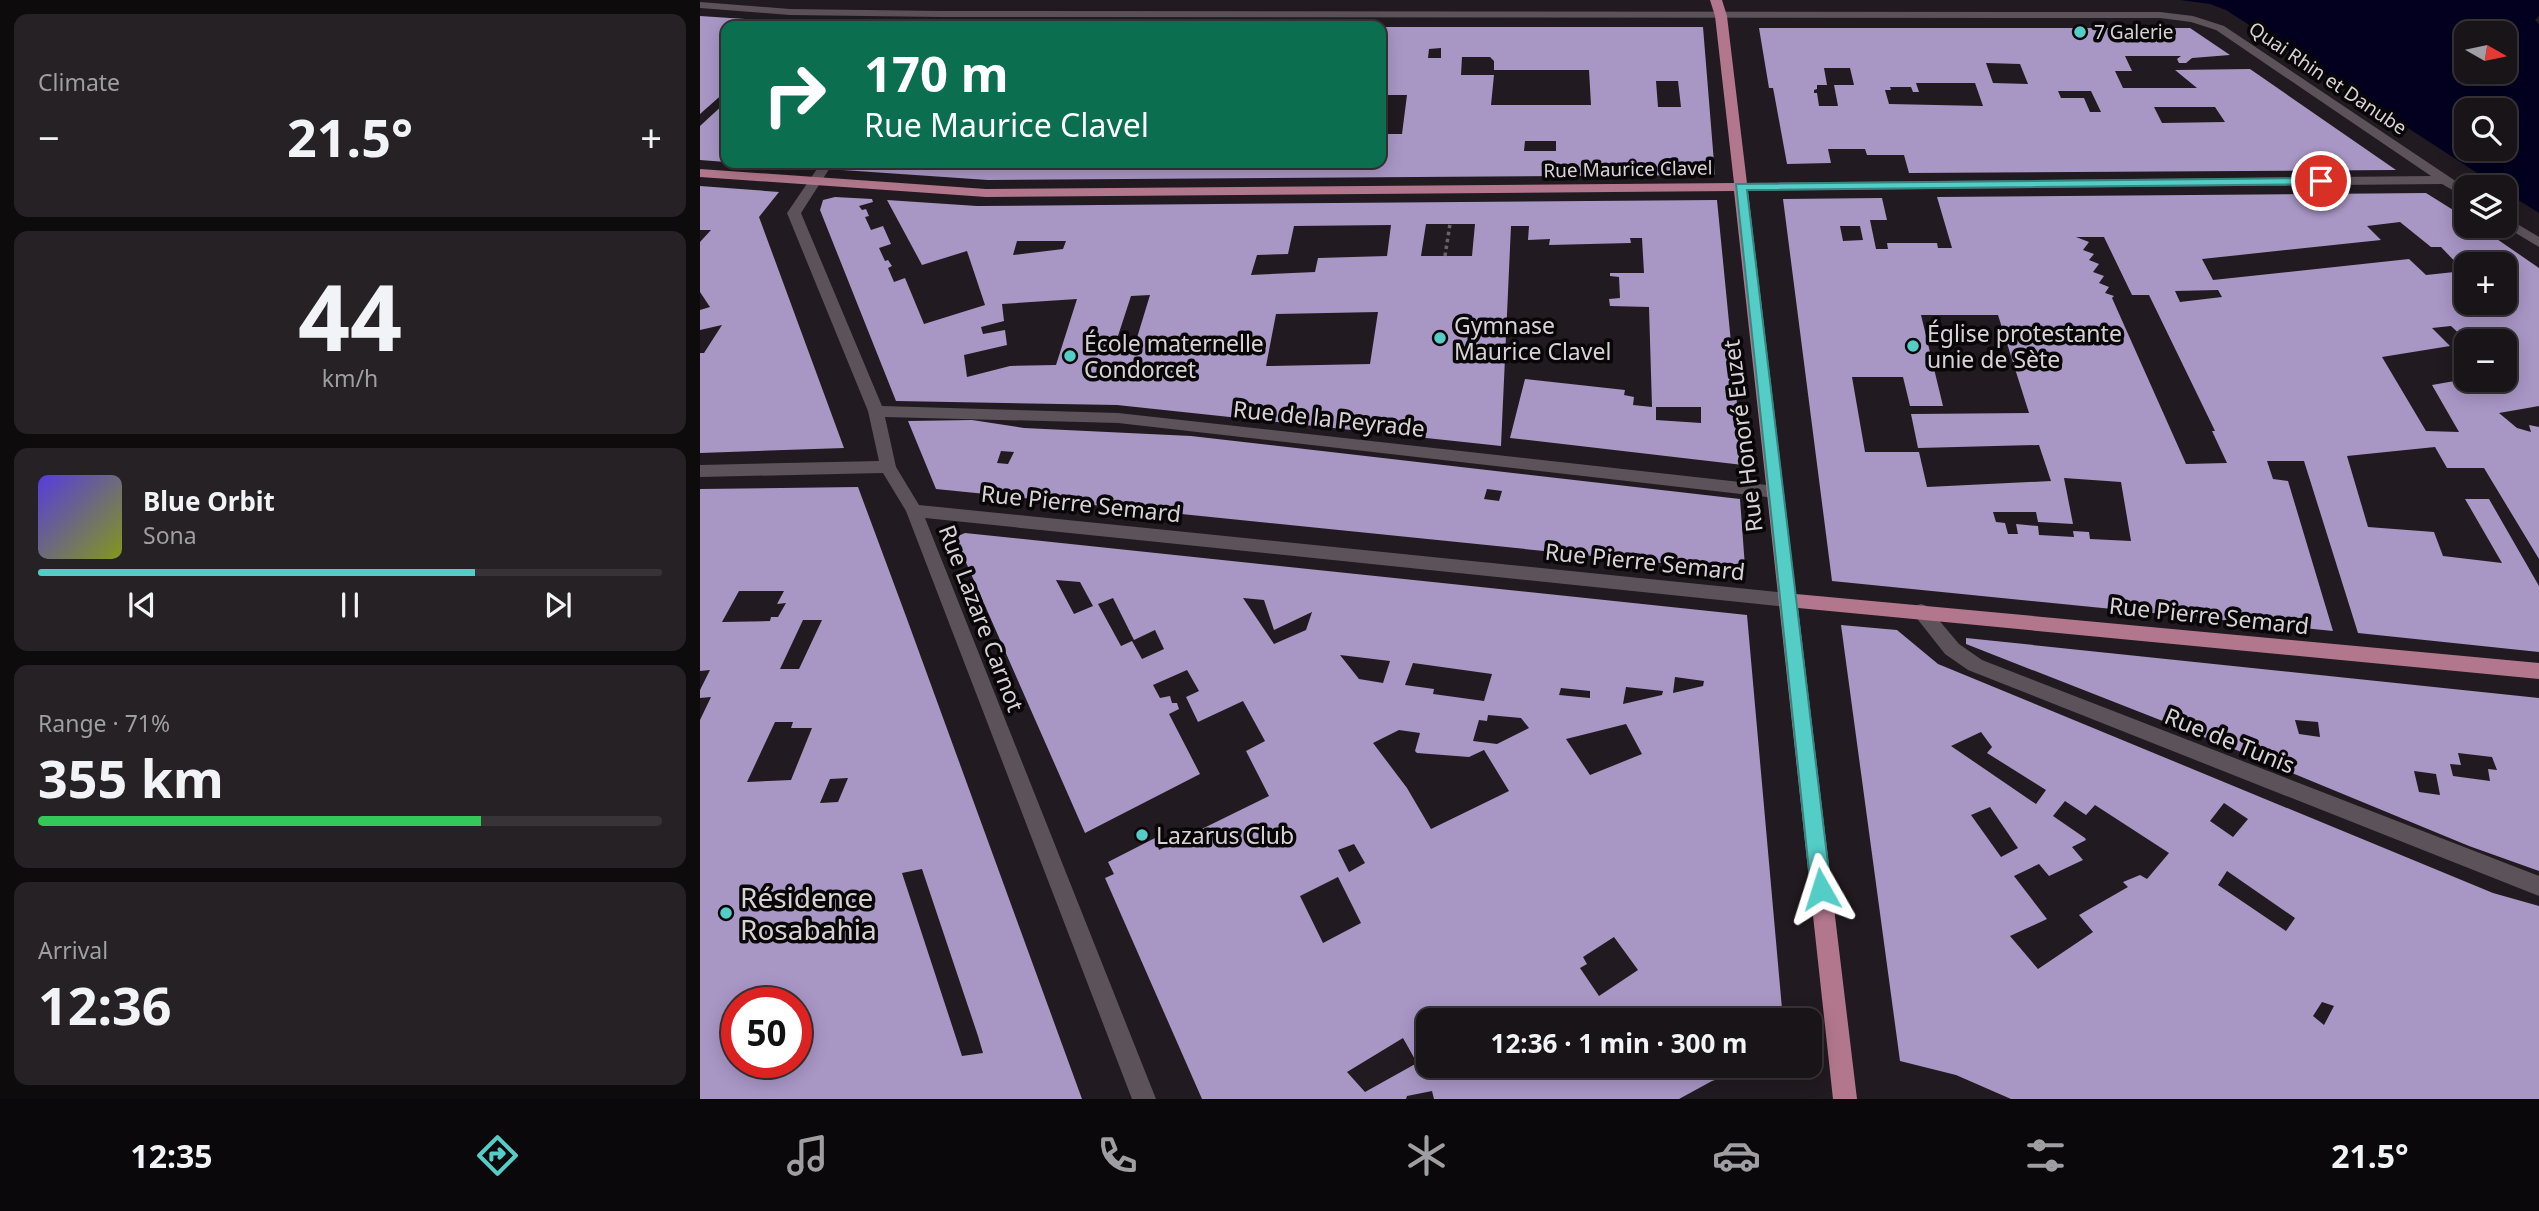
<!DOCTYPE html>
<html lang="en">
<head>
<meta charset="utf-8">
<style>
  body { margin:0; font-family:"Noto Sans",sans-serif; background:#262125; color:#f1f3f6; height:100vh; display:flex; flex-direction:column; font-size:26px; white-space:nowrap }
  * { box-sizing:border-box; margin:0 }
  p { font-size:23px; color:#9f9ea2 }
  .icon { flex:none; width:38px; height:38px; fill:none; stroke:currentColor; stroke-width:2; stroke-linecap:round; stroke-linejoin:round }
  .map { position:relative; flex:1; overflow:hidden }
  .sheet { display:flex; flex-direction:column; gap:14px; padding:14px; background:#0e0b0d; width:700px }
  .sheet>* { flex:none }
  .guide { position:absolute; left:21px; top:21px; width:665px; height:147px; border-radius:14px; box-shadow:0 4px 18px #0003,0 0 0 2px #373337; background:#0b6e4f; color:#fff; overflow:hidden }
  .needle { width:46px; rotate:99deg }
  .tools { position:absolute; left:1754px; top:21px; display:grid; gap:14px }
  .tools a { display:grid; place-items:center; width:63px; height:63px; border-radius:14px; background:#191418; box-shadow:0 4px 18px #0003,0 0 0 2px #373337; font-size:35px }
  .speed { position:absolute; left:21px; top:987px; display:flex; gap:14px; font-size:35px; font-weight:700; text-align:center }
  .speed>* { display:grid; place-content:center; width:91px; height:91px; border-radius:50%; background:#191418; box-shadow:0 4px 18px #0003,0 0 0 2px #373337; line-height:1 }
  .speed .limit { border:10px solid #d22; background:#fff; color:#111 }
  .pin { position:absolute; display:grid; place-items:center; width:60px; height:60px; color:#fff; margin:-30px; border:4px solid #fff; border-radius:50%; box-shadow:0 2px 7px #0007 }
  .me { position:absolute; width:77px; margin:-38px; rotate:354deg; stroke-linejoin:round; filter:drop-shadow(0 0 5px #0008) }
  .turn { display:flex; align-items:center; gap:24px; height:147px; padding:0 28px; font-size:32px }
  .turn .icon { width:91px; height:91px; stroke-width:2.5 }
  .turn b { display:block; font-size:49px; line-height:60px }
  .big { font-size:52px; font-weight:700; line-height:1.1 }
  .sheet .widget { flex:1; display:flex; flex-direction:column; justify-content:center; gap:10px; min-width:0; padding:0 24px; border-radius:14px; background:#262125 }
  .sheet .dial { align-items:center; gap:0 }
  .dial b { font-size:91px; line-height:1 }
  .song { display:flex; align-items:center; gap:21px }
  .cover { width:84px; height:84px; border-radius:10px; background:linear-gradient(135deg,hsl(250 70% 55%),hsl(70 70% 35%)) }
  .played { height:7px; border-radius:4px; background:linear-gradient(90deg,#54cdc7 70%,#373337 70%) }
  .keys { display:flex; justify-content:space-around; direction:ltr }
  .heat { display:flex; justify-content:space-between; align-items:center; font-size:38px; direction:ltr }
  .charge { height:10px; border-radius:5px; background:linear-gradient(90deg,#34c759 71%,#373337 0) }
  .trip { position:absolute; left:716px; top:1008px; width:406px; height:70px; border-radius:14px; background:#191418; box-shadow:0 4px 18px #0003,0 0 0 2px #373337; font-weight:700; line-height:70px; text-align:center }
  .tabs { display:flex; height:112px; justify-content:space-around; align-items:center; background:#0a080a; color:#9f9ea2 }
  .tabs .icon { width:49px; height:49px }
  .tabs .current { color:#54cdc7 }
  .tabs b { font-size:32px; color:#f1f3f6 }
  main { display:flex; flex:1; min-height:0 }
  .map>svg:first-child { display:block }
  .water { fill:#03001f; fill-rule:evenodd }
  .building { fill:#a896c5; fill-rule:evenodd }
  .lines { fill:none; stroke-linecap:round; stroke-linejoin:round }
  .path { stroke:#696268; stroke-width:3.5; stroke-dasharray:3.5 3.5; stroke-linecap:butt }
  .minor { fill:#5c525a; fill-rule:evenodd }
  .major { fill:#b2778c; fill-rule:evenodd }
  .route { fill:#54cdc7; stroke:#378581; stroke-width:2 }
  .poi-dot { fill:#54cdc7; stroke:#090608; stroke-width:2.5 }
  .labels { text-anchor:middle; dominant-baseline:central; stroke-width:7; stroke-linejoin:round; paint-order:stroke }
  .far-poi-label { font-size:19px; fill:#d8d2d7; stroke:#090608; text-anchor:start }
  .far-street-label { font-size:19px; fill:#d8d2d7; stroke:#090608 }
  .poi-label { font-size:23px; fill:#d8d2d7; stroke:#090608; text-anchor:start }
  .street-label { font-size:23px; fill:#d8d2d7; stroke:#090608 }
  .near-poi-label { font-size:28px; fill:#d8d2d7; stroke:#090608; text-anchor:start }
</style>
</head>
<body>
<main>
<section class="sheet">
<div class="widget"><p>Climate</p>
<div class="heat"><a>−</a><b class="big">21.5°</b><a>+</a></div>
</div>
<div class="widget dial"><b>44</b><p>km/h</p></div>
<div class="widget">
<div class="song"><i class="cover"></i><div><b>Blue Orbit</b><p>Sona</p></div></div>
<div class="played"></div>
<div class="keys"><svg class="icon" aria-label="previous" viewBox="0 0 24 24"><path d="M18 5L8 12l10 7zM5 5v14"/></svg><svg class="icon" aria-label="pause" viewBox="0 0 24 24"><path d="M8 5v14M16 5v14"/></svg><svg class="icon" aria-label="next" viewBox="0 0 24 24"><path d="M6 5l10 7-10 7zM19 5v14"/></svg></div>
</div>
<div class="widget"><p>Range · 71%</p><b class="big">355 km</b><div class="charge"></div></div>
<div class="widget"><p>Arrival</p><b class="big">12:36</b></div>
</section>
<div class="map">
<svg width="1839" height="1099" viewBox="0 0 1839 1099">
  <rect width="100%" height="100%" fill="#211a20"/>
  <!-- water -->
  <path class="water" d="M1225,0H1839V16L1835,20L1839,24V213L1804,191V187H1799L1526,10L1510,4L1480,0ZM1766,33H1804V72H1766ZM1766,110H1804V149H1766Z"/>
  <!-- building -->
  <path class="building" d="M0,16L121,24V26H26V91L0,114Z
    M681,27H1003L1015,175L288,180L142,170L147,163H681V134H702L707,95H681ZM741,48V58H728L729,49ZM762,57H790L794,61V70H889L891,105H791L794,75H761ZM956,81H978L981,107H958ZM825,141H856V151H824Z
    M1059,28H1490L1530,55L1492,58L1486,63H1479L1477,59L1481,56H1425L1432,71H1415L1423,88H1497L1475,70L1550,69L1696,170L1209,173L1204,155H1167L1165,149H1128L1131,163L1087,164L1074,93L1073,88H1069ZM1286,63L1320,64L1328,84L1293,83ZM1124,68H1150L1154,85H1134L1138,106H1119L1117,93H1114V90L1117,89V85H1127ZM1216,83H1275L1283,106L1189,104L1185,90H1191L1190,87H1211L1213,92H1219ZM1358,91H1391L1401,112H1390L1384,98H1361ZM1454,107H1515L1525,122L1462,123Z
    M26,102V162L0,160V126Z
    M64,163H103L99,167Z
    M0,186L79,192L59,217L144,448L0,453V353H4L22,325L0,330V310L10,307L0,292V242L11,230H0Z
    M1726,193L1766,218V226H1778L1839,268V406L1799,413L1817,428L1831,432L1829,425L1839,427V559L1784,468H1747L1735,447L1647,456L1668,527L1734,532L1743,556L1802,563L1765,499H1789L1839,586V652L1658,633L1604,461H1567L1573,479L1588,481L1633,631L1132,581L1083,199L1182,198L1187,220H1170L1176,249H1188L1187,243H1237L1238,248H1252L1237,197ZM1700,222L1731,247H1741L1764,271L1726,275L1709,259L1513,280L1502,259L1681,240L1667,226ZM1140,226H1160L1163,240L1143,241ZM1376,237H1404L1432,295H1449L1515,431H1512L1527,463L1486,464L1412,298L1414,296L1405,293L1409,287L1399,283L1404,276L1393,272L1399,264L1389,260L1394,254L1383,250L1389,242ZM1766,264H1804V303H1766ZM1518,290L1522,297L1480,302L1475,291ZM1221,315H1298L1329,413L1211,414L1218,448L1339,445L1351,481L1227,487L1219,452H1165L1152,377H1203L1210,406H1243ZM1751,326L1767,341H1804V363L1813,371L1804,372V380L1766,379L1732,385L1759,432L1726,431L1682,357L1750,346L1732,328ZM1364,478L1421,482L1431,541L1390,539L1389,532L1373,531L1374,537L1339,535L1338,526L1316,524L1318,534H1308L1305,523L1296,522L1293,512H1336L1338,522L1373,524Z
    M135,197L172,199L173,202L159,206L162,210L166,209L169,216L165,217L171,230L183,226L191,244L179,248L185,261L188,260L192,266L188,268L194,282L205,278L224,324L285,305L267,251L222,265L187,200L277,206L1017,200L1043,465L810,438L825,379L925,390L924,395L934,397L933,405L952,407L949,307L910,306L909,299L920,298L919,277L910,276V273H944L942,238H930L931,243L849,245L850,239L828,240L829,226H811L801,446L417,405L196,401L120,210L123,200ZM726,224H775L772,256H721ZM691,225L687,256L618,258L615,272L551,275L557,255L588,254L594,226ZM317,241H366L363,249L313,255ZM450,295L436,341L417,339L431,296ZM377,299L356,365L310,366L267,377L264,355L307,345L305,330L283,334L281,327L304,321L302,304ZM678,312L670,364L566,366L576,314ZM956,407H1001V423L956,420Z
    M272,420L324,428L491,436L1040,499L1045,567L1041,571L236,489L208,421ZM301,451L314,452L308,464L297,463ZM787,489L802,491L799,501L784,499Z
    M158,487L207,619L382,1099H0V720L11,697L0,698V690L10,670L0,671V489ZM39,591H84L77,604L86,603L78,617H71L70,621L22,622ZM103,620H122L99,669H80ZM75,722H93L91,728H112L91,780L47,782ZM148,778L138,802L120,803L130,779ZM222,869L278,1036L283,1053L262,1056L202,873ZM37,1003H96V1062H37Z
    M265,533L1047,615L1083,1020H728V1066H1056L1012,1081L979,1099H734L732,1091L707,1096L706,1099H502L405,878L414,874L408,862L455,838L459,850L569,796L546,751L565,741L543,701L498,722L486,697L499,691L487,670L453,685L460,698L470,696L472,703H477L479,709L469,714L500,774L385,833L257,542L258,536ZM356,580L380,582L393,606L374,614ZM413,598L434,640L455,630L464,649L442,659L432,641L421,646L398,604ZM543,598L564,600L574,630L612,612L606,630L574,644ZM640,655L690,661L683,683L659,679ZM713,663L792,674L784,701L733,694L734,689L705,685ZM975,677L1004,681L1003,686L973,693ZM926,687L963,691L962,695L923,704ZM861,688L890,691V698L859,695ZM788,715L821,718L829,728L797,744L773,741L779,720L787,721ZM926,724L942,754L890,775L866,739ZM699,730L720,733L715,751L717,753L769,757L784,750L809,791L731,829L707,788L673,743ZM654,844L665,863L649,872L638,850ZM638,877L661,923L623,943L600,896ZM914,937L938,970L899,996L880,968L887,964L883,957ZM703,1038L717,1063L665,1092L647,1072Z
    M1141,625L1197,630L1238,664L1793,893L1839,906V1099H1311L1256,1075L1200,1061ZM1281,732L1292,747L1287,753L1346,790L1336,804L1251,746ZM1365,801L1386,815L1395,805L1469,853L1447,879L1440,875L1423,882L1428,887L1379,915L1393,932L1338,969L1310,936L1347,919L1314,876L1339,864L1349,876L1383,860L1372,847L1386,840L1385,838L1353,816ZM1524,803L1548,819L1533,837L1510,821ZM1290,807L1318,848L1301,857L1271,815ZM1527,871L1595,918L1586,931L1518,885ZM1622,1002L1634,1006L1624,1025L1613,1016Z
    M1266,638L1839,698V871L1769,846L1529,747L1266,644ZM1595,720L1618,722L1620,737L1599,734ZM1758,753L1792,757L1797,770L1788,769L1790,781L1753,776L1750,764L1761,765ZM1714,771L1736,774L1740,795L1719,792Z"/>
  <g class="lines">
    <!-- path -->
    <path class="path" d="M745,256L750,224"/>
    <!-- minor -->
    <path class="minor" d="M0,2L90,9L241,11L1460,12L1493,16L1524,26L1766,188V198L1742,184L1040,191L1033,187L1040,183L1731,176L1516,30L1491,22L1460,18L241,17L90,15L0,8Z
      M121,163H133L101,213L182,406L418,413L1076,486L1084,492L1076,498L418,423L185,417L196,467L219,505L1088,593L1094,595L1097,600L1094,605L1088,607L225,518L456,1099H432L206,511L183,473L0,477V465L179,461L168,411L87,213Z
      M1804,216L1839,237V247L1804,226Z
      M1221,604L1227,606L1259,644L1282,660L1839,876V896L1268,670L1245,654L1215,616L1212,611L1215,606Z"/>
    <!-- major -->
    <path class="major" d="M1010,0H1022L1027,16L1096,594L1839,663V679L1098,608L1157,1099H1133L1034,191L286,197L0,177V169L286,189L1034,183L1015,16Z"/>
  </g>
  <!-- route -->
  <path class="route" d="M1621,178L1626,179V184L1047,190L1131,889L1128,895L1121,898L1114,895L1111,889L1036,184Z"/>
  <!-- markers -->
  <g class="poi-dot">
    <circle cx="1380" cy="32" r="7"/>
    <circle cx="740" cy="338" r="7"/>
    <circle cx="1213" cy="346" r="7"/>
    <circle cx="370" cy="356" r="7"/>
    <circle cx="442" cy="835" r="7"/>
    <circle cx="26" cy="913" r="7"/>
  </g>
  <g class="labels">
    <!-- far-poi labels -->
    <g class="far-poi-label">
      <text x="1394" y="32">7 Galerie</text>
    </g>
    <!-- far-street labels -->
    <g class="far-street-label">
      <text transform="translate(1628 78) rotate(34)">Quai Rhin et Danube</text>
      <text transform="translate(928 169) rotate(-1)">Rue Maurice Clavel</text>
    </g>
    <!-- poi labels -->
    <g class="poi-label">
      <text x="754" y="325">Gymnase<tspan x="754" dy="26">Maurice Clavel</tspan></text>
      <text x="1227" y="333">Église protestante<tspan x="1227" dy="26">unie de Sète</tspan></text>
      <text x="384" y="343">École maternelle<tspan x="384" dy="26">Condorcet</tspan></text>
      <text x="456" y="835">Lazarus Club</text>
    </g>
    <!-- street labels -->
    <g class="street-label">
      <text transform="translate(629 418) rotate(6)">Rue de la Peyrade</text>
      <text transform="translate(1042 436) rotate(-97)">Rue Honoré Euzet</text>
      <text transform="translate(381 503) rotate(6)">Rue Pierre Semard</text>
      <text transform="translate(945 561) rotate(6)">Rue Pierre Semard</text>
      <text transform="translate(1509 615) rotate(6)">Rue Pierre Semard</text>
      <text transform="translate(282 618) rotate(69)">Rue Lazare Carnot</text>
      <text transform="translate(1530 740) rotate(22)">Rue de Tunis</text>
    </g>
    <!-- near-poi labels -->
    <g class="near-poi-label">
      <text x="40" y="897">Résidence<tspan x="40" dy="32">Rosabahia</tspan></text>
    </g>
  </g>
</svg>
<div class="tools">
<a><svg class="needle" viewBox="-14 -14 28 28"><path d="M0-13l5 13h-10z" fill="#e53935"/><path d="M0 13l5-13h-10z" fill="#9f9ea2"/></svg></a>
<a><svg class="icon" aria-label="search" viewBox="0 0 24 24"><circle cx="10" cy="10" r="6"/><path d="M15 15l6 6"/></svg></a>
<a><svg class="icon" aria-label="layers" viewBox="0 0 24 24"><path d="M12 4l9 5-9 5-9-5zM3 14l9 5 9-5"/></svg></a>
<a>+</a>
<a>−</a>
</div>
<div class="speed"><div class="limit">50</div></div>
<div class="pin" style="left:1621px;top:181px;background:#d93025"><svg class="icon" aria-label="arrive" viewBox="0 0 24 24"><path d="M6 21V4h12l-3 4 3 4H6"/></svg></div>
<svg class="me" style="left:1121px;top:889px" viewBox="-20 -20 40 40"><path d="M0-17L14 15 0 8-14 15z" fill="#54cdc7" stroke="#fff" stroke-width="4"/></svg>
<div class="trip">12:36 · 1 min · 300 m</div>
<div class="guide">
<div class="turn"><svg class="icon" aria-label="right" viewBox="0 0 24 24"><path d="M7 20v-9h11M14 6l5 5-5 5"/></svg><div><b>170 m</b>Rue Maurice Clavel</div></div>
</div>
</div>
</main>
<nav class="tabs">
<b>12:35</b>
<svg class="icon current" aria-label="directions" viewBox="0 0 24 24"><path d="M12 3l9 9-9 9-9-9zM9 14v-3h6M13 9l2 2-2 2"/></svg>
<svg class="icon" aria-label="music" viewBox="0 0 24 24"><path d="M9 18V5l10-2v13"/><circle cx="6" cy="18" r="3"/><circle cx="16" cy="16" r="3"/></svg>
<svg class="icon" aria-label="phone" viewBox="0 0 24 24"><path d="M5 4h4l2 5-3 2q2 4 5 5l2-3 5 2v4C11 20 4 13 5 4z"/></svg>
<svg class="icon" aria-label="climate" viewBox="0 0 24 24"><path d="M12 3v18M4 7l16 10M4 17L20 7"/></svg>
<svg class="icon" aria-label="car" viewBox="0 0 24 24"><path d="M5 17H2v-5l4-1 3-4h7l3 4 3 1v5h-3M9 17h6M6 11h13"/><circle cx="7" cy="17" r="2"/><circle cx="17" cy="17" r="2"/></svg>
<svg class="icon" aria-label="filters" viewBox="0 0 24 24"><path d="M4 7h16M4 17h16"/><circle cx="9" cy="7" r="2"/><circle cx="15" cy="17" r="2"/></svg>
<b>21.5°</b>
</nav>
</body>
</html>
